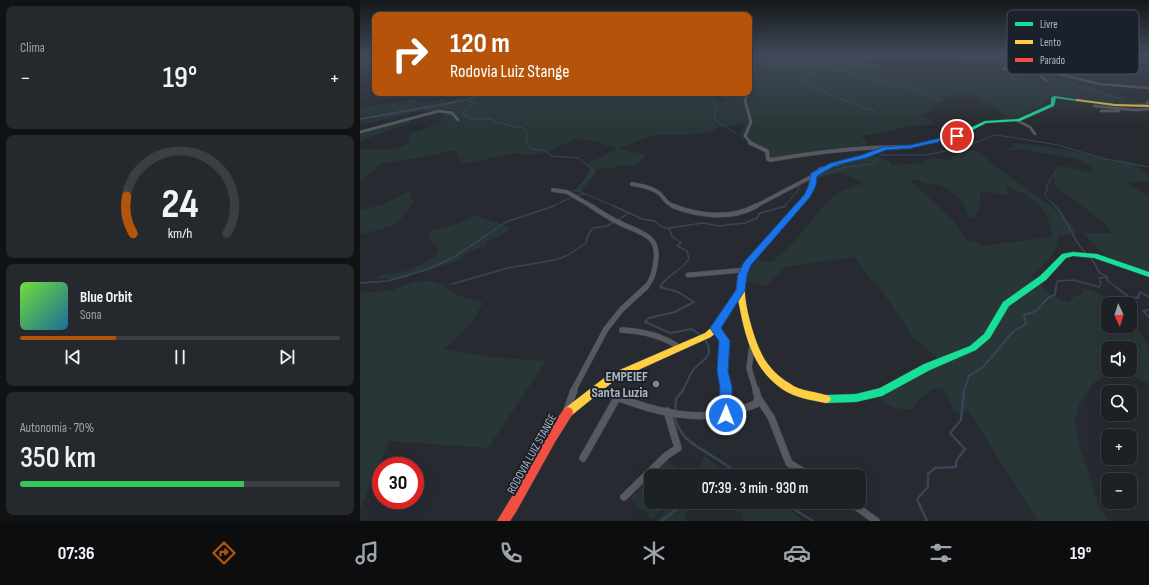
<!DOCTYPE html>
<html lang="pt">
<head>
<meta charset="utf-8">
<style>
  body { margin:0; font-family:"Sofia Sans Condensed",sans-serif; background:#25282d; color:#f1f3f6; height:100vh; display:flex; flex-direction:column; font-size:15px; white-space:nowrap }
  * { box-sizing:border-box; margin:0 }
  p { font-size:13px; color:#a0a3a7 }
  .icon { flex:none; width:22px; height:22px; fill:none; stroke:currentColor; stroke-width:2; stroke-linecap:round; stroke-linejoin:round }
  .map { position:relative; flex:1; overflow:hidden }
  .panel { display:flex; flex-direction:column; gap:6px; padding:6px; background:#101214; width:360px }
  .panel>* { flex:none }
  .top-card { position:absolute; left:12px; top:12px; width:380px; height:84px; border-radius:8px; box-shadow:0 4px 16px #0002,0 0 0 1px #3b3e42; background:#b45309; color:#fff; overflow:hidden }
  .needle { width:26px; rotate:176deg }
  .buttons { position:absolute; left:741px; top:297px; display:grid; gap:8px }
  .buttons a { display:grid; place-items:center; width:36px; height:36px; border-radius:8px; background:#1d2025; box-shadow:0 4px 16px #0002,0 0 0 1px #3b3e42; font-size:20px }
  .speed { position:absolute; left:12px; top:457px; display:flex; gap:8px; font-size:20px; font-weight:700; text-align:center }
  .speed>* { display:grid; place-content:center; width:52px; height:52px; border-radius:50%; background:#1d2025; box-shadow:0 4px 16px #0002,0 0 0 1px #3b3e42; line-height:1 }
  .speed .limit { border:6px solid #d22; background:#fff; color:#111 }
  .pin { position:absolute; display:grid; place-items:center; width:34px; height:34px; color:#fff; margin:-17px; border:2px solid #fff; border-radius:50%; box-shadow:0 1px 4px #0007 }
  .me { position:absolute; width:44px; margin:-22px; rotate:1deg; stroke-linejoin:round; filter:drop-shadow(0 0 3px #0008) }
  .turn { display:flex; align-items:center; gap:14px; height:84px; padding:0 12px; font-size:18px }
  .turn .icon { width:52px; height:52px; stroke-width:2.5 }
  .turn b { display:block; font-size:28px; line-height:34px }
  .big { font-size:30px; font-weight:600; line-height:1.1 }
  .panel .widget { flex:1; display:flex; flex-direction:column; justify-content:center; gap:6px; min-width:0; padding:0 14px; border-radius:8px; background:#25282d }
  .panel .dial { align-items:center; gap:0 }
  .dial svg { height:104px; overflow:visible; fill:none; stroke:#3b3e42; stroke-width:7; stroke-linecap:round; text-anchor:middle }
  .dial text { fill:#f1f3f6; stroke:none }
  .song { display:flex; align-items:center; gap:12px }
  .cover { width:48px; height:48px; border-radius:6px; background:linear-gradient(135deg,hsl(100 70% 55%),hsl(200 70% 35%)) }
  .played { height:4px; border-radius:2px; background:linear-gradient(90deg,#b45309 30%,#3b3e42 30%) }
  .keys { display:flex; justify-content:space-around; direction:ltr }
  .heat { display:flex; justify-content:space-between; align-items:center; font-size:22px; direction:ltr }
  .charge { height:6px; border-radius:3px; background:linear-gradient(90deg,#34c759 70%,#3b3e42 0) }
  .trip { position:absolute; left:284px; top:469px; width:222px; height:40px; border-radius:8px; background:#1d2025; box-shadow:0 4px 16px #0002,0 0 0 1px #3b3e42; font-weight:600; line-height:40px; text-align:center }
  .tabs { display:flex; height:64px; justify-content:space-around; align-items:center; background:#0c0d0f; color:#a0a3a7 }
  .tabs .icon { width:28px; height:28px }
  .tabs .active { color:#b45309 }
  .tabs b { font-size:18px; color:#f1f3f6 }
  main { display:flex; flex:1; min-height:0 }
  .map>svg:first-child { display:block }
  .green { fill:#283637; fill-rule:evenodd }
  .water { fill:#384558 }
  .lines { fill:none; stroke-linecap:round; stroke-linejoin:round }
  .stream-far3 { stroke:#384558; stroke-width:1 }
  .stream-far2 { stroke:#384558; stroke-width:1.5 }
  .stream-far1 { stroke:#384558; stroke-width:2 }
  .stream { stroke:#384558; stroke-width:2.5 }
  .street-far5-casing { stroke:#43464a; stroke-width:2.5 }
  .street-far4-casing { stroke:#43464a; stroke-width:3 }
  .street-far3-casing { stroke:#43464a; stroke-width:4.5 }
  .street-far2-casing { stroke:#43464a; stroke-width:5.5 }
  .street-far1-casing { stroke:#43464a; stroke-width:6 }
  .street-casing { stroke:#43464a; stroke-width:8 }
  .fast-casing { stroke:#43464a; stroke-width:1 }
  .slow-casing { stroke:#43464a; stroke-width:1 }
  .jam-casing { stroke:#43464a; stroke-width:1 }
  .street-far5 { stroke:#565960; stroke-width:2 }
  .street-far4 { stroke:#565960; stroke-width:2.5 }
  .street-far3 { stroke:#565960; stroke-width:3.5 }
  .street-far2 { stroke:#565960; stroke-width:4.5 }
  .street-far1 { stroke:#565960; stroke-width:5.5 }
  .street { stroke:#565960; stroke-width:7 }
  .fast { fill:#16e098; fill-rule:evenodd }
  .slow { fill:#ffcf43; fill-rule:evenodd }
  .jam { fill:#f24e42; fill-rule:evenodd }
  .route { fill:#1a73e8; stroke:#114b97 }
  .poi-dot { fill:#81868f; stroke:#1b212a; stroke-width:1.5 }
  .labels { text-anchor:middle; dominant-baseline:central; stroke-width:4; stroke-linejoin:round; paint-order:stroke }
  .street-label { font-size:12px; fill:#b1b7c2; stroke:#1b212a }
  .near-poi-label { font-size:14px; font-weight:bold; fill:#b1b7c2; stroke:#1b212a; text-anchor:end }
  .key { fill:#1b212a; stroke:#484e58; stroke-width:1 }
  .key-label { font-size:11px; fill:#b1b7c2 }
</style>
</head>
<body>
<main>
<section class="panel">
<div class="widget"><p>Clima</p>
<div class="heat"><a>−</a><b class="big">19°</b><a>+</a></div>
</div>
<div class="widget dial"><svg viewBox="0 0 100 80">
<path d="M14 69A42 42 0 1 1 86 69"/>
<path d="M14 69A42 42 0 0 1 9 40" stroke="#b45309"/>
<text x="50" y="56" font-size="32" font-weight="700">24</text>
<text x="50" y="72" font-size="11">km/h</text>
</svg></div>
<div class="widget">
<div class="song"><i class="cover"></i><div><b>Blue Orbit</b><p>Sona</p></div></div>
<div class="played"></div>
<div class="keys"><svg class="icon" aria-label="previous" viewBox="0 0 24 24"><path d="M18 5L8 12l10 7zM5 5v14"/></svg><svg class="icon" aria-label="pause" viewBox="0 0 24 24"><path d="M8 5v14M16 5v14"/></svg><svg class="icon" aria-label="next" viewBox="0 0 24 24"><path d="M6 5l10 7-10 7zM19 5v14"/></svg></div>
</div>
<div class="widget"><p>Autonomia · 70%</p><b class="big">350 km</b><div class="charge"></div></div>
</section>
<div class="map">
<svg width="789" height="521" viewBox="0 0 789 521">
  <rect width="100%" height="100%" fill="#272b31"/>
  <!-- green -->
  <path class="green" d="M0,54H15V71L0,73Z
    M389,54H507L512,60L501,62L535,68L574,70L616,67L653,75L666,81L692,87L688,84H693L690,81L719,89L721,86C737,86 751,94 765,98C771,100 775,99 780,103L768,106L691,96L688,98L684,105L656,118L639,120L647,116L623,102L618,96L609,94L583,97L572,110L562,115L576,124L545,127L529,132L501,136L508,142L506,145L408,160C405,157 404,152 400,149C392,143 382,143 380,132L385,126L383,124L356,128L355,131C336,136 317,134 298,135C285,136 271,145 259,149L286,155L275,167L263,165L250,169L242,167L238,168L229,183L220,192H211C220,185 226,181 230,170L227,164L257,149L233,141L216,139L186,152L169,155L157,153L101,164V160L96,156L98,151L95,150L64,157L22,163L0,182V150C15,149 35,152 49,143V136L51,133L81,123V118L93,111C85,105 71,115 63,110L0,125V120L92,104L131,93H332L344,97L351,95L362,102L365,101L363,95L368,93H389Z
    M678,54H777L789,58V63L729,65L718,60L682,63L659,55Z
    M55,99C62,106 76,100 84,99L86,102L0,118V108Z
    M50,121L51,122L48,124L0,141V131L24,124Z
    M650,143C682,144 710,150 741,158C752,160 762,159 772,163C778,166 784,172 789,177V182H770L768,184L789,196V276L748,257L741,252L723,233H752L745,223L696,187C693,180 694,170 699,165L731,173L734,168L718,159L659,149L647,151V149L654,146Z
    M605,150C621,149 624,156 633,165L692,207L713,226L717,233L698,236C699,252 683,267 671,275L673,279L691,295L709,303L712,298L722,293L723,287L763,304H748V326H770V317L789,347V383L772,376L763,374L743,377L733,384L719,405L715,421L719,444L738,503L749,521H678L608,410L597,413L593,411L585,390L579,388L572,389L555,404L554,410C537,409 527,409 517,394L578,359L553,337L516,282L510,279L494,257L426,267L406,286L386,281L387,271L398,259L411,263L431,245L469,200L481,191L504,183L482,173L451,179L459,171L509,154L529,161L532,165L564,163L566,158L591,160L593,158L591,157ZM557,179C563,184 570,184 578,185C595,190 605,202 608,218L614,217C620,208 621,203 620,192L623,191L648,195L649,194L646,187L648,186L655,191L666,194L668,198C685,205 690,219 692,237L622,246L613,240L607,242L593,220L550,180ZM748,348H770V370H748Z
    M50,191L53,203L37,224L0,235V210L22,205Z
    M115,215L149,227L150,231L126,242L127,245L104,254L102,259C91,263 80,266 69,269C47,275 40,284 16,277C21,274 25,274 31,274C46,272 71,264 79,250L67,235L71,231L100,223Z
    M72,281C84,283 91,293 102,297C109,300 116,299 123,303L112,322L84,349L133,357L186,361L128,448L29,441L0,509V293L33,290L54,282Z
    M345,455L361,471L388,469L390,476H337Z
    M306,460L326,476H291V502H308L293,520L270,499Z
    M314,502H325L326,504V521H296Z
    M363,502H404L418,511L428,508L443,521H384L381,514Z"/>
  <!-- water -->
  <path class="water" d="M123,93H131L92,104L0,120V118L105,99Z"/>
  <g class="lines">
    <!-- stream-far3 -->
    <path class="stream-far3" d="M429,54L443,64L484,71L524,83L555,89L582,101
      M593,54L599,55
      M600,55L626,62L650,65
      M603,55L627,56
      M635,56L658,54
      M652,66L657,69
      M456,68L450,72L445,81L450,87L519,113
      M669,71L679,74
      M688,78L761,99
      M389,83L404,75
      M354,93L350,95L357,106L354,112L356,121L377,134
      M106,100L115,103L103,111L104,115L113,119H131L138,123L163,128L166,130L167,144L170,149L184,150L192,156L219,158L233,171L218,189L219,191L256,207
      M696,171L686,186L688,190L685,192V196L696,207
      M456,177L485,167L512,164L521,155H566L614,145V143L635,135L650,137L698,145L745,159L789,167
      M216,196L224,194
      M191,207L212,197
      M424,207L439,189L438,186L440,185"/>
    <!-- stream-far2 -->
    <path class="stream-far2" d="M254,206L282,219L295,221L302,227L309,229
      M695,206C709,220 712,241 726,253
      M258,220L268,213
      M731,258L740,273L746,276
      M748,277L747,280L757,288
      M0,283L28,281L69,269L94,257L146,222L194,206
      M92,284L148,268L195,260L208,255L226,243L228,235L233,228L247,226L254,222
      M300,288C303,277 323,270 329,259L327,251L317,246L321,243L312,236L309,228L343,223L359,226L385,223L397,218L400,213L426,206
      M696,288L697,281L714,280L739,287L741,283L739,278L748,277"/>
    <!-- stream-far1 -->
    <path class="stream-far1" d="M300,287L318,292L334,302L315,312L289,318L285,322L310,333L331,329L341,335
      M756,287L769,297L778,298L780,292L789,297
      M789,310L783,311L789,317
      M322,391C327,384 329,375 334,369C342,360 355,356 346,341
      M604,391L609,376L623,367L653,332L666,324L664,315L676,311L689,297L695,295L696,287"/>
    <!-- stream -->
    <path class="stream" d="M315,411L316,399L323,390
      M314,417C322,440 332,443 352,456C362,461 371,469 380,476
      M363,476L371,470
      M422,502L453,521
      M301,521L327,502
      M567,521L557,499L568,487V474L575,468L596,467V461L605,449L590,433L601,420L604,390"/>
    <!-- street-far5 casing -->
    <g class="street-far5-casing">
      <path id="street-far5" d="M622,54C632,56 639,61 648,63
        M667,63L696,70
        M643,68L651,65L648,63L670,67
        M643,69L687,71L739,84L789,88
        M681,76L687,81
        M389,86V90"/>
    </g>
    <!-- street-far4 casing -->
    <g class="street-far4-casing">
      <path id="street-far4" d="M387,93L385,101L391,122L385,136L392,144
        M779,105H786L788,102
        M734,106L775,110L789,109
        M741,111H759
        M656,120L670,127L675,134
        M0,132L79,111L92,113L98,120"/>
    </g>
    <!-- street-far3 casing -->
    <g class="street-far3-casing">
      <path id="street-far3" d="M390,143L407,151L408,159L410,160C457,152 503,146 551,147
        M272,184C282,186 291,187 299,193C306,200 305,203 316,207
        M193,190L207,192L233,207
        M394,207L453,176"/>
    </g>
    <!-- street-far2 casing -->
    <g class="street-far2-casing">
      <path id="street-far2" d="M231,206C240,212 249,218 258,222C280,234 302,233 295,266C294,274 290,283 285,288
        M313,206C339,216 371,220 396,206
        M328,275L384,270"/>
    </g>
    <!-- street-far1 casing -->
    <g class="street-far1-casing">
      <path id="street-far1" d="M356,328L364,341L363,371L366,391
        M262,330C283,331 302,335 320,348
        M392,346L389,368L396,391
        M236,389L241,391
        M213,391L246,329L262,309L286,287"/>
    </g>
    <!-- street casing -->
    <g class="street-casing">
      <path id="street" d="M238,390C293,411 339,428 396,404L398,398L396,390
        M366,390V415
        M398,398L411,417L429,463L450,476
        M207,410L214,390
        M223,458L257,398
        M264,497L307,455L318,448L307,411
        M490,502L516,521"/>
    </g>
    <!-- fast casing -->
    <g class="fast-casing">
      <path id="fast" d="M694,96L719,100L717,101L696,98L694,106L660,121L626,123L599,137L551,148L525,150L463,170L456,176L454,190L446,201L402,250L400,251L397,249L442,199L448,190L450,176L459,168L525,148L551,146L595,135L625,121L658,119L691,104V98Z
        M713,252L737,254L789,272V277L734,258L713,256L706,258L686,280L649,306L630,338L616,350L570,370L522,396L496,402L466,403L463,402L461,399L463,396L466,395L496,394L520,388L564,364L610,346L624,334L643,302L680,276L702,254Z"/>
    </g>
    <!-- slow casing -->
    <g class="slow-casing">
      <path id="slow" d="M716,99L755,104L789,105V107L755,106L717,101H716Z
        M400,247L403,249C397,257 389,264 386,274C380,294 394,342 405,360C411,369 419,377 429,383C441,392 456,391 469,396L471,399L469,402L466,403C451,400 435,398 422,389C392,369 384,332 378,299L359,330L351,337L254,381L212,415L208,417L204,415L203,412L204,409L248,375L345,333L353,326L376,290L378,275L383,264L398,248Z"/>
    </g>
    <!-- jam casing -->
    <g class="jam-casing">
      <path id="jam" d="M208,407L212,409L213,412L212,415L195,442L156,512L150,521H137L156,490L195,422L204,409Z"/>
    </g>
    <!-- street-far5 -->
    <use href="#street-far5" class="street-far5"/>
    <!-- street-far4 -->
    <use href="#street-far4" class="street-far4"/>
    <!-- street-far3 -->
    <use href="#street-far3" class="street-far3"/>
    <!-- street-far2 -->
    <use href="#street-far2" class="street-far2"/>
    <!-- street-far1 -->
    <use href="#street-far1" class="street-far1"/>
    <!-- street -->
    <use href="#street" class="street"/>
    <!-- fast -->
    <use href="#fast" class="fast"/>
    <!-- slow -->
    <use href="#slow" class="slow"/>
    <!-- jam -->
    <use href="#jam" class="jam"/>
  </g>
  <!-- sky -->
  <linearGradient id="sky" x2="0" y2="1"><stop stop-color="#15181b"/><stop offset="0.43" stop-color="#414a5a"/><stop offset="1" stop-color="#414a5a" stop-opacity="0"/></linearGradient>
  <rect width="789" height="127" fill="url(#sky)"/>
  <!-- route -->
  <path class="route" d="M597,134L600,136L599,137L551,148L526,150L506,158L476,165L457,176L456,185L450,197L391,265L387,275L385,290L361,328L370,341L368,371L372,387V415L370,419L366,421L361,419L359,415L360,387L357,371L359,341L350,328L376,290L378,275L384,262L444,195L449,185L451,173L471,163L502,155L523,147L551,145Z"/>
  <!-- markers -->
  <circle class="poi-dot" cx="296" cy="384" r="4"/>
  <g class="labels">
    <!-- street labels -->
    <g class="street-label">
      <text transform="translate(172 454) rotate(-61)">RODOVIA LUIZ STANGE</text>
    </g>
    <!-- near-poi labels -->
    <g class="near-poi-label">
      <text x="288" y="376">EMPEIEF<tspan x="288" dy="16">Santa Luzia</tspan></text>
    </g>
  </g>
  <!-- legend -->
  <rect x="647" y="10" width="132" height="64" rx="6" class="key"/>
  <rect x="655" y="22" width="18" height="4" fill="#16e098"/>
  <rect x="655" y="40" width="18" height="4" fill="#ffcf43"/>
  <rect x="655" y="58" width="18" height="4" fill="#f24e42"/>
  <g class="key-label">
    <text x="680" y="28">Livre</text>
    <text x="680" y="46">Lento</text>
    <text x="680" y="64">Parado</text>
  </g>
</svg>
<div class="buttons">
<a><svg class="needle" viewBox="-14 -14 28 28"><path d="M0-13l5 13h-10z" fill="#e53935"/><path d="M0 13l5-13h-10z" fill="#a0a3a7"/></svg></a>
<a><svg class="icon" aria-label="sound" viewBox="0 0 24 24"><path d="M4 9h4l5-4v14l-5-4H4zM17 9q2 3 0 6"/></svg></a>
<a><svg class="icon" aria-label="search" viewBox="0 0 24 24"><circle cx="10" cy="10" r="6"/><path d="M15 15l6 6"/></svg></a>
<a>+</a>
<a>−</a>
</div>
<div class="speed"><div class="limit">30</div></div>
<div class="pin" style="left:597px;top:136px;background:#d93025"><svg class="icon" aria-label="arrive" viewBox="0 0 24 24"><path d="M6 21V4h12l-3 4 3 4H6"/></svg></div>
<svg class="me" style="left:366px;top:415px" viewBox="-20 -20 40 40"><circle r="17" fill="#1a73e8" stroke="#fff" stroke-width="3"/><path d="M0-11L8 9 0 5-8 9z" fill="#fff"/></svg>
<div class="trip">07:39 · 3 min · 930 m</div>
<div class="top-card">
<div class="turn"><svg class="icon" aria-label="right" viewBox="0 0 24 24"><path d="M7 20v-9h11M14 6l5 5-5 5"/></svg><div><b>120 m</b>Rodovia Luiz Stange</div></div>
</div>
</div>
</main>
<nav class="tabs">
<b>07:36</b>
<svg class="icon active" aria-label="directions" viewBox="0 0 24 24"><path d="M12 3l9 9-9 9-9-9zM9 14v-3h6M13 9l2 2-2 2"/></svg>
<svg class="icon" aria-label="music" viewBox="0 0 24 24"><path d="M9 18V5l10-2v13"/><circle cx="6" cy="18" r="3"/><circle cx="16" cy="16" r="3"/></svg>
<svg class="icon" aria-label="phone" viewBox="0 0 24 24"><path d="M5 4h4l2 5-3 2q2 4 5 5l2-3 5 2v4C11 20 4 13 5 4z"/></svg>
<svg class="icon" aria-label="climate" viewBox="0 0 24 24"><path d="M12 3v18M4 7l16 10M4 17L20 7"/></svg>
<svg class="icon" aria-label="car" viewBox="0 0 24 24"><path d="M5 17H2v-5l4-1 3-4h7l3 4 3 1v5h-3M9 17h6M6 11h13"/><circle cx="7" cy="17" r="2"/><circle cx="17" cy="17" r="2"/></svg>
<svg class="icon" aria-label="filters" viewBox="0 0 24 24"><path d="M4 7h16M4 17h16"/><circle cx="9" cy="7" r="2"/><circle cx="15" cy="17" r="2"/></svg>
<b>19°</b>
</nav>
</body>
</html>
